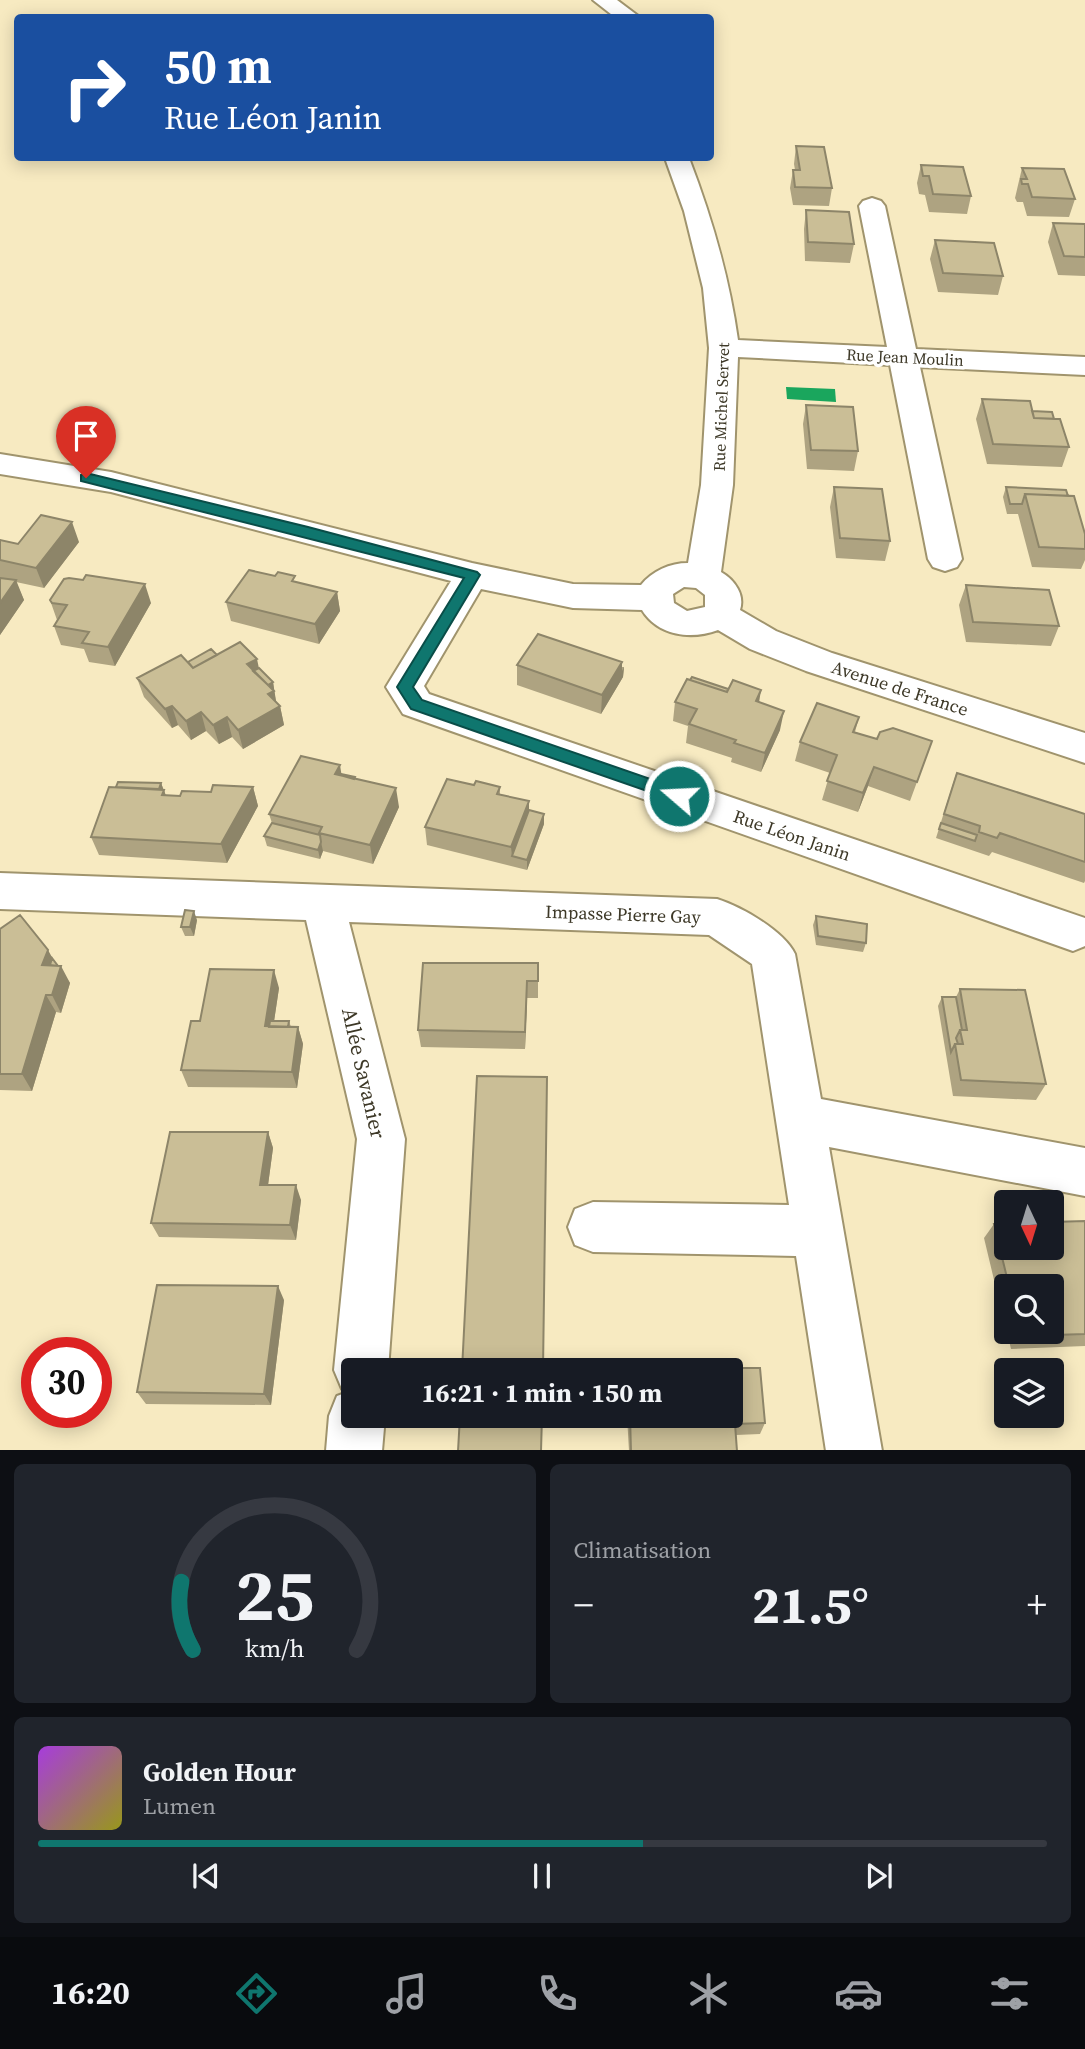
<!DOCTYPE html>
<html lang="fr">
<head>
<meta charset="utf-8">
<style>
  body { margin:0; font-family:"Source Serif 4",serif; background:#20242c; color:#f1f3f6; height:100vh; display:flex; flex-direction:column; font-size:26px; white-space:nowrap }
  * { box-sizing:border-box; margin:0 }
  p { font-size:23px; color:#9ea1a6 }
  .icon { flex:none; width:38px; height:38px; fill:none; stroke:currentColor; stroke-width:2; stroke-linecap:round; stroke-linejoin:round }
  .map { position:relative; height:1450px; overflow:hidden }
  .details { display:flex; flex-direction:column; gap:14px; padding:14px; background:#0d0f14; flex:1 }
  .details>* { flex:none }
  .hud { position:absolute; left:14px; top:14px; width:700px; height:147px; border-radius:7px; box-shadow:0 4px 18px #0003; background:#1a4fa0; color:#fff; overflow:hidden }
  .needle { width:46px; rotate:176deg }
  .tools { position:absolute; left:994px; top:1190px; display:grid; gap:14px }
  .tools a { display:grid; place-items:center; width:70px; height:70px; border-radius:7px; background:#171b24; box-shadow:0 4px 18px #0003; font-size:35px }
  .speed { position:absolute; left:21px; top:1337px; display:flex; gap:14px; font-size:35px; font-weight:700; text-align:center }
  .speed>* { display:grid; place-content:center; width:91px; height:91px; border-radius:50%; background:#171b24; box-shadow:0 4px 18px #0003; line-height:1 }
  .speed .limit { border:10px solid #d22; background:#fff; color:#111 }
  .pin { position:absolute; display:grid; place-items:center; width:60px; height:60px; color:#fff; margin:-72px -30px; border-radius:50% 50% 50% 0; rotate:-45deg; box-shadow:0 0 7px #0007 }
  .pin .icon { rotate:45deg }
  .me { position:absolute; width:77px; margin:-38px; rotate:289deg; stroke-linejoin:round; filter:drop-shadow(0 0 5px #0008) }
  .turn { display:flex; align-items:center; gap:24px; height:147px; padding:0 35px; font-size:32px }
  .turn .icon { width:91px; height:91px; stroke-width:2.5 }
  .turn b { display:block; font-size:49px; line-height:60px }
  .big { font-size:52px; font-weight:700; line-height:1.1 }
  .details .card { flex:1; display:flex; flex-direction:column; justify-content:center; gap:10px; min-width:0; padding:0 24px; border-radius:10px; background:#20242c }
  .details .dial { align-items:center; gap:0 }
  .dial svg { height:182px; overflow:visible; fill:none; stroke:#363941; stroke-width:7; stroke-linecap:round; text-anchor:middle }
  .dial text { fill:#f1f3f6; stroke:none }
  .song { display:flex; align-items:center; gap:21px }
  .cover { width:84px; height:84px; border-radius:10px; background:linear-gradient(135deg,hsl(280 70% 55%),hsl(60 70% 35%)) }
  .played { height:7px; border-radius:4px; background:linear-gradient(90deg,#0f766e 60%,#363941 60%) }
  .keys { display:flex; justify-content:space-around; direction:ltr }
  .heat { display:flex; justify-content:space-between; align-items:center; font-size:38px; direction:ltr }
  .details .tiles { flex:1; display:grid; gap:14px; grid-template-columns:1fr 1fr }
  .card:last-child { grid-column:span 2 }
  .trip { position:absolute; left:341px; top:1358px; width:402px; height:70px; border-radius:7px; background:#171b24; box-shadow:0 4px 18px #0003; font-weight:700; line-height:70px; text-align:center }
  .tab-bar { display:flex; height:112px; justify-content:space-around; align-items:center; background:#090b0e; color:#9ea1a6 }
  .tab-bar .icon { width:49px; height:49px }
  .tab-bar .current { color:#0f766e }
  .tab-bar b { font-size:32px; color:#f1f3f6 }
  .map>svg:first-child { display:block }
  .water { fill:#1aa65d }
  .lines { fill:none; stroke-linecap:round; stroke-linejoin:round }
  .minor-casing { stroke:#a0946d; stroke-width:4 }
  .minor { fill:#fff; fill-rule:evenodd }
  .wall { fill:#aea381 }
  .shaded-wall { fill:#8d8569 }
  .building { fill:#cabe96; stroke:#8d8569; stroke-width:2 }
  .route { fill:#0f766e; stroke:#0a4d48; stroke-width:2 }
  .labels { text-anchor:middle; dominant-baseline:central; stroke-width:7; stroke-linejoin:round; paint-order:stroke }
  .far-street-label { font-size:16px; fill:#3d3827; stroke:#fff }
  .street-label { font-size:18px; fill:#3d3827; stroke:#fff }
  .near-street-label { font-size:21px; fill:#3d3827; stroke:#fff }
</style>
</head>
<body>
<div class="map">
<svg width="1085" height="1451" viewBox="0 0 1085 1451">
  <rect width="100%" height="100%" fill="#f7eac1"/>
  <!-- water -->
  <path class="water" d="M786,387L835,389L836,402L787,399Z"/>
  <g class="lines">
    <!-- minor casing -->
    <g class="minor-casing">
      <path id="minor" d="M593,0H617L641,18H616Z
        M665,158H689C712,218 729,276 738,340L887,347L859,206L863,201L872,198L881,201L885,206L916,349L1085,357V375L920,367L962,559L957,567L945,571L933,567L928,559L890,365L738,357L733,485L721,572C735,580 745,595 740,610L776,631L832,653L1085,733V763L806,671L750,649L718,630C691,640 658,636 642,610L573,608L481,589L424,686L429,694L1085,918V946L1073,951L403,714L386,687L451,581L111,492L0,474V454L111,472L472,563L573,584L641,585C652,571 670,563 688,563L701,485L709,348L703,288L684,211ZM684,587L696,588L705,595V607L687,611L674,603L673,594Z
        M0,873L717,899C742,907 784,931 795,954L821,1099L1085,1148V1196L829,1147L882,1451H826L796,1256L593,1252L575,1245L568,1227L575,1209L593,1202L789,1205L752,964L709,935L349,922L405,1139L388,1370H354V1416H385L382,1451H326L329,1416L337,1396L348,1392L342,1389L334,1370L357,1139L306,920L0,909Z"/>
    </g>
    <!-- minor -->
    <use href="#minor" class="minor"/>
  </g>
  <!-- wall -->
  <path class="wall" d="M796,146L832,188L829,206L793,205L790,188L793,170H795L794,164Z
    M921,165L971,196L967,214L929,212L925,195L919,194L917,183Z
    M1022,168L1075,199L1069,217L1027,216L1023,202H1017L1015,198Z
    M806,210L854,244L850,263L805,261L804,229Z
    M1053,223L1085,224V276L1058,275L1048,242Z
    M935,240L1003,276L998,295L938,292L930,259Z
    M982,399L1032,411L1054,419L1069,447L1062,467L987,464L976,419Z
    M806,405L858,451L854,471L807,469L803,424Z
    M834,487L890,541L885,561L836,558L830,507Z
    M1006,487L1068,496L1085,534V560L1081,569L1032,567L1018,514H1007L1003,497Z
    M0,539L1,540L18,544L79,542L44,588L16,582L24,600L0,635Z
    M296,582L337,592L340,611L319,644L231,621L226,602Z
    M966,585L1059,626L1051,646L966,642L959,605Z
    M50,600L151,603L115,666L89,662L84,649L61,645L54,626L57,620Z
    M217,655L259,668L273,682L276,703L280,706L284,725L243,749L232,737L219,744L206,731L191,740L178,725L172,728L144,697L137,678L188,662Z
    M517,665L622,667H624L623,677L601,714L517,685Z
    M690,680L759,702L780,730L761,772L731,762L732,758L686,743L688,726L673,721L675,702Z
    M859,717L855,732L877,739L932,741L910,801L868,786L858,812L822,800L830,773L795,761L800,742Z
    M341,774L355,777V779L399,807L373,864L323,851L320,859L267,846L264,836L272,823L269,814Z
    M956,774L1085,814V881L1084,883L992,852L989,856L936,838Z
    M161,783L166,796H180L253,787L258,806L227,863L99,855L91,837L116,787Z
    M474,785L500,787V795L529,810L544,814V824L527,870L427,845L425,827Z
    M816,916L866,943L863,952L816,945L813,925Z
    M197,920L194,936H185L181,927Z
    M0,929L53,959L70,983L61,1013L56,1012L32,1091L0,1090Z
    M538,963V998H527L525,1049L421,1047L418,1030Z
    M279,988L274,1021H289L291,1027H298L303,1044L297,1088L188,1087L181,1070L200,1021Z
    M960,989L1046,1084L1036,1100L953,1096L938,1006L942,997H956Z
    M268,1132L273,1148L268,1185L301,1200L296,1240L159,1237L151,1223Z
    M1085,1221V1346L1011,1349L1007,1332H1052V1286H1006V1330L984,1238L994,1224Z
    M284,1300L271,1405L146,1404L137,1392Z
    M627,1368H760L765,1423L760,1434L736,1435L737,1451H629L627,1416H732V1370H627Z"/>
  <!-- shaded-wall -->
  <path class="shaded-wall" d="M72,522L79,542L44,588L36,568Z
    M16,580L24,600L0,635V603Z
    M145,584L151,603L115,666L108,647Z
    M337,592L340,611L319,644L315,624Z
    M257,659L261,678L247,664Z
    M622,662V671L624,667L623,677L601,714L602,695Z
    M273,682L277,707L280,706L284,725L243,749L238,730L264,688Z
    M761,690L758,709L756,701Z
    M172,706L178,725L172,728L165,709Z
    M784,711L780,730L761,772L765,753Z
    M201,712L206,731L191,740L186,721Z
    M227,717L232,737L219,744L213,725Z
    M340,765L343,784L335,774Z
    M874,767L868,786L858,812L863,793Z
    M161,783L164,791V790L169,805L156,799Z
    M253,787L258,806L227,863L221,844Z
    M396,788L399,807L373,864L370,845Z
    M529,801V820L512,856L511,847Z
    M544,814V824L527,870V860Z
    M321,842L323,851L320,859L318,850Z
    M194,911L197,920L194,936L190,927Z
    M48,950L58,968L42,965Z
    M61,966L70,983L61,1013L52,995Z
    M274,970L279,988L272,1035L265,1026Z
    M527,981V998L525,1049V1032Z
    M46,995L56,1012L32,1091L22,1074Z
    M298,1027L303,1044L297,1088L292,1072Z
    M268,1132L273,1148L266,1200L260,1185Z
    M296,1185L301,1200L296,1240L290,1225Z
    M278,1286L284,1300L271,1405L264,1394Z"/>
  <!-- building -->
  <path class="building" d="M796,146L824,147L832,188L795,187L793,170H800Z
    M921,165L963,167L971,196L933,194L929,176H923Z
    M1022,168L1064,169L1075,199L1032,197L1028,184H1022L1021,179H1027Z
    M806,210L849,212L854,244L808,242Z
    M1053,223L1085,224V257L1064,256Z
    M935,240L994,243L1003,276L943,273Z
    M982,399L1030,401L1034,418L1060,419L1069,447L993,444Z
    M806,405L853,407L858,451L811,450Z
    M1032,411L1052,412L1054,419L1034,418Z
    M834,487L882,489L890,541L840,538Z
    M1006,487L1066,490L1068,496L1025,494L1022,504H1010Z
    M1025,494L1074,496L1085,534V549L1039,547Z
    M41,515L72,522L36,568L0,560V540L18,544Z
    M249,570L275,576L278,572L295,576L292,581L337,592L315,624L226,602Z
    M86,575L145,584L108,647L82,643L89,632L54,626L67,605L52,603L50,600L64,579L69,578L83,580Z
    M0,578L16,580L0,603Z
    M966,585L1049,590L1059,626L973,622Z
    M538,634L622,662L602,695L517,665Z
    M240,642L257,659L247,664L274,691L268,694L280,706L238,730L227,717L213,725L201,712L186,721L172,706L165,709L137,678L181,655L193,668Z
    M211,649L217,655L193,668L188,662Z
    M259,668L273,682L268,685L253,671Z
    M692,677L728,689L727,692L690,680Z
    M687,679L727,692L733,680L761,690L756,701L784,711L765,753L734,743L736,740L689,724L697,709L675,702Z
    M817,703L859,717L853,732L877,739L880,732L893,728L932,741L917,782L874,767L863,793L827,781L837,755L800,742Z
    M301,756L340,765L335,774L396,788L370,845L319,833L322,827L269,814Z
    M957,773L1085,814V862L1000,833L997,838L979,832L980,826L944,814Z
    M341,774L355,777L354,779L340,775Z
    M447,779L474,785L476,781L500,787L497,794L529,801L511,847L425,827Z
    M118,782L161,783L159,789L116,787Z
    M213,785L253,787L221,844L91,837L109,787L164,790L162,795L180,796L182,791L211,792Z
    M529,810L544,814L527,860L512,856Z
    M272,823L320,835L321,842L318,850L264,836Z
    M941,823L977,835L975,841L939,829Z
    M185,910L194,911L190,927H181Z
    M20,915L48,950L42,965L61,966L52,995H46L22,1074H0V929Z
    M816,916L867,924L866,943L818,936Z
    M52,958L58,966L50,965Z
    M423,963H538V981H527L525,1032L418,1030Z
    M210,969L274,970L265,1026L298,1027L292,1072L181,1070L191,1021H200Z
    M960,989L1025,990L1046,1084L961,1080L955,1044H963L960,1030H967Z
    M942,997H956L962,1030H960L956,1038L958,1044H955L951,1052Z
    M270,1021H289L288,1027H269Z
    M477,1076L547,1077L543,1370H462Z
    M170,1132H268L260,1185H296L290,1225L151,1223Z
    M1085,1221V1334L1022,1336L1021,1332H1052V1286H1009L994,1224H1006V1248H1052V1222Z
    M157,1285L278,1286L264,1394L137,1392Z
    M627,1368H760L765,1423L735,1424L737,1451H631L630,1416H732V1370H627Z
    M460,1416H542L541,1451H458Z"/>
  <!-- route -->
  <path class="route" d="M86,473L308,527L477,572L480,575L413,687L422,700L685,791L687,796L685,800H673L411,709L397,687L464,578L81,481V475Z"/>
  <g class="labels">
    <!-- far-street labels -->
    <g class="far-street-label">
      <text transform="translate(905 357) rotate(3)">Rue Jean Moulin</text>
      <text transform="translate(721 407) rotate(-88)">Rue Michel Servet</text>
    </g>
    <!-- street labels -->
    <g class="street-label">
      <text transform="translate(900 688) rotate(18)">Avenue de France</text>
      <text transform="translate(792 835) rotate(19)">Rue Léon Janin</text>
      <text transform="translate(623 914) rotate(2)">Impasse Pierre Gay</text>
    </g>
    <!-- near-street labels -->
    <g class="near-street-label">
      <text transform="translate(364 1073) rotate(77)">Allée Savanier</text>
    </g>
  </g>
</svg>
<div class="tools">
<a><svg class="needle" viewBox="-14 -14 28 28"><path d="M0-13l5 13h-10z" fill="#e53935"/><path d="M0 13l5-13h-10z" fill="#9ea1a6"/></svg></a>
<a><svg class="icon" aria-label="search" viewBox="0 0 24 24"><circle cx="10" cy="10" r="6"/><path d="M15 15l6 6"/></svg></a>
<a><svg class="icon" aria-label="layers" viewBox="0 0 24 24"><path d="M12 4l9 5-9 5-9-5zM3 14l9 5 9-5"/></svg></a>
</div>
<div class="speed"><div class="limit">30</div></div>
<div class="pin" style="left:86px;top:478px;background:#d93025"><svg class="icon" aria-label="arrive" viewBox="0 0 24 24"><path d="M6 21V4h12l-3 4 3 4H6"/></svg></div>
<svg class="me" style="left:679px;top:796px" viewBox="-20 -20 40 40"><circle r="17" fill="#0f766e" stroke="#fff" stroke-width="3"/><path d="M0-11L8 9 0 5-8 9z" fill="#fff"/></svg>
<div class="trip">16:21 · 1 min · 150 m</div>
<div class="hud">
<div class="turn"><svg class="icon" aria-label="right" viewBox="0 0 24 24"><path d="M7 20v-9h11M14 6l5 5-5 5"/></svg><div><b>50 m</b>Rue Léon Janin</div></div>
</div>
</div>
<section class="details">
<div class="tiles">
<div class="card dial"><svg viewBox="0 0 100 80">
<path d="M14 69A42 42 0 1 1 86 69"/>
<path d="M14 69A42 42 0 0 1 9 39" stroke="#0f766e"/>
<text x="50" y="56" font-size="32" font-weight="700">25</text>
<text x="50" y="72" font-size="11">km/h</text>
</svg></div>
<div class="card"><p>Climatisation</p>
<div class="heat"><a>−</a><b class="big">21.5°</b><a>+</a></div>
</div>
<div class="card">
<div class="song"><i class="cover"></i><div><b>Golden Hour</b><p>Lumen</p></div></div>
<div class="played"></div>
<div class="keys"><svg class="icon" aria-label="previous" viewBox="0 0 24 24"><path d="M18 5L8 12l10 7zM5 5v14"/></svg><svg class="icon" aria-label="pause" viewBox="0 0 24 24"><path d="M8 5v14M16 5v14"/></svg><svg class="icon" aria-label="next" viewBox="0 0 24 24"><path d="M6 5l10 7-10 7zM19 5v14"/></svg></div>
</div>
</div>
</section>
<nav class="tab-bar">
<b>16:20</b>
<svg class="icon current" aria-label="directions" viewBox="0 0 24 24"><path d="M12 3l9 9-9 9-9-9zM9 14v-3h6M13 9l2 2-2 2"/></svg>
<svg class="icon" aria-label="music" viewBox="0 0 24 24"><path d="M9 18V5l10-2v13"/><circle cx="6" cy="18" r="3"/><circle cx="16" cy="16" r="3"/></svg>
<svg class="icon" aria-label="phone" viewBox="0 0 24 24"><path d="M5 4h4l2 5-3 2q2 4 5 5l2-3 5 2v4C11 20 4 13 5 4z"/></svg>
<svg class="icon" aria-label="climate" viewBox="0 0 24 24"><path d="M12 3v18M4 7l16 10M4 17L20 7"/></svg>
<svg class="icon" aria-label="car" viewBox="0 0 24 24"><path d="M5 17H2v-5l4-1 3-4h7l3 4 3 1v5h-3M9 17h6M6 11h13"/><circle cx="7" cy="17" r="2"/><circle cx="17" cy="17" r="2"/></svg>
<svg class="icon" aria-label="filters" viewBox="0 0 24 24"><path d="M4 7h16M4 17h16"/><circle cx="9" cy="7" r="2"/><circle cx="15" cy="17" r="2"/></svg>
</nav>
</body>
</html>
